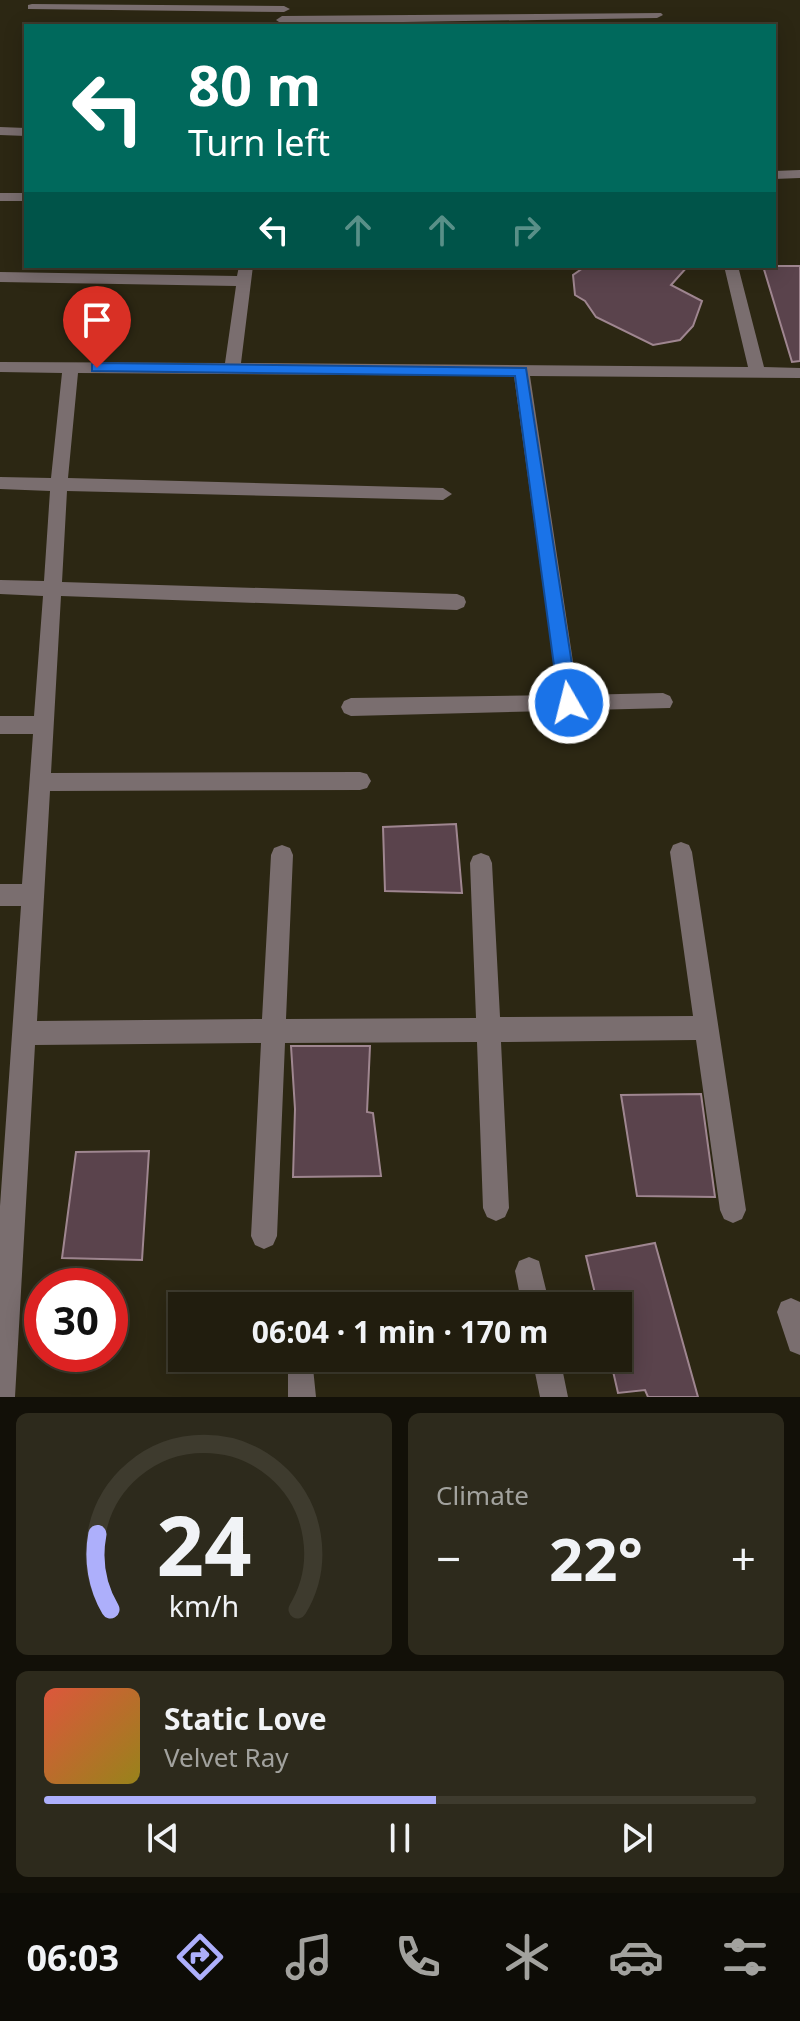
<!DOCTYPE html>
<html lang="en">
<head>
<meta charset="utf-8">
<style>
  body { margin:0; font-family:"Noto Sans",sans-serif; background:#2d2a1c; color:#f1f3f6; height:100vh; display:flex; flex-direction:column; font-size:30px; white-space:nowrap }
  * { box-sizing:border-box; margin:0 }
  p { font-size:26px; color:#a2a29e }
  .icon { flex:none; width:44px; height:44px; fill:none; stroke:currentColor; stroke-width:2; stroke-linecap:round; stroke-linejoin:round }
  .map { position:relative; height:1397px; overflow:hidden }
  .side { display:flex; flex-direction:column; gap:16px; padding:16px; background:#121008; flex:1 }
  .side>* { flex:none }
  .top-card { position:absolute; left:24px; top:24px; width:752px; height:244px; border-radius:0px; box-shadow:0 4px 20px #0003,0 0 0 2px #3e3b2e; background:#00695c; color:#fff; overflow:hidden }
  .speed { position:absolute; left:24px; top:1268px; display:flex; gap:16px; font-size:40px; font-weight:700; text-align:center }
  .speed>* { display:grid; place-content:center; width:104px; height:104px; border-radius:50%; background:#211d0e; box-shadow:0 4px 20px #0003,0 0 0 2px #3e3b2e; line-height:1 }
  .speed .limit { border:12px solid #d22; background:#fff; color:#111 }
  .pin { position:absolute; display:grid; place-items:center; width:68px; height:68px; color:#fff; margin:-82px -34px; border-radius:50% 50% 50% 0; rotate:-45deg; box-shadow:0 0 8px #0007 }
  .pin .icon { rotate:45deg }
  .me { position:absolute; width:88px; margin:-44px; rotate:352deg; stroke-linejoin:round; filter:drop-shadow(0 0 6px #0008) }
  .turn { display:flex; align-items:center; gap:28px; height:168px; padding:0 32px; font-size:36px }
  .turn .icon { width:104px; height:104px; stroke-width:2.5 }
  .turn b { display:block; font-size:56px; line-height:68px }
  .lanes { display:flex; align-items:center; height:76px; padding:0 32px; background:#0003; justify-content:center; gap:40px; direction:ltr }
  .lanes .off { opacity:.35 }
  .big { font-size:60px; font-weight:700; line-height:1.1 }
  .side .widget { flex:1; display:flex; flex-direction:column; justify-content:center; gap:12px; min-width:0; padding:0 28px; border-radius:12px; background:#2d2a1c }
  .side .dial { align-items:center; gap:0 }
  .dial svg { height:208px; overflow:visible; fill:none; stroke:#3e3b2e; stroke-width:7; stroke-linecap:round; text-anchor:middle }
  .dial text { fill:#f1f3f6; stroke:none }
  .song { display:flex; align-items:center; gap:24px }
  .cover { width:96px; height:96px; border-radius:12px; background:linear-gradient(135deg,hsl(10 70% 55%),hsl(50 70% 35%)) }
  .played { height:8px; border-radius:4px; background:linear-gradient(90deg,#adaffb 55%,#3e3b2e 55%) }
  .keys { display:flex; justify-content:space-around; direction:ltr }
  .heat { display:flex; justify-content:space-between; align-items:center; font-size:44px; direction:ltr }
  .side .tiles { flex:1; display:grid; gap:16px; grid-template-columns:1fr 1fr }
  .widget:last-child { grid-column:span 2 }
  .trip { position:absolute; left:168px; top:1292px; width:464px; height:80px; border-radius:0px; background:#211d0e; box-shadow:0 4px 20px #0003,0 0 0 2px #3e3b2e; font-weight:700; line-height:80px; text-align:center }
  .menu { display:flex; height:128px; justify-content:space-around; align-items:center; background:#0d0c06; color:#a2a29e }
  .menu .icon { width:56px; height:56px }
  .menu .current { color:#adaffb }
  .menu b { font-size:36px; color:#f1f3f6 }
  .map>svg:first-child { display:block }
  .building { fill:#5a434c; stroke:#9f8690; stroke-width:2 }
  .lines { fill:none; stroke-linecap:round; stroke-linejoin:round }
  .minor { fill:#7a6e6f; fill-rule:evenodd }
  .route { fill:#1a73e8; stroke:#114b97; stroke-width:2 }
</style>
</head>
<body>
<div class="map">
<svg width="800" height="1397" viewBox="0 0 800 1397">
  <rect width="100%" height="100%" fill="#2c2713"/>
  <!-- building -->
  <path class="building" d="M586,266H688L671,285L702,301L693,326L680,340L653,345L596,317L585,301L575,295L573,275Z
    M763,266H800V361L792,362Z
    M456,824L462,893L385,891L383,827Z
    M291,1046H370L367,1112L373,1113L381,1176L293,1177L295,1109Z
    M701,1094L715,1197L637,1196L621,1095Z
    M149,1151L142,1260L62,1258L76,1152Z
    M655,1243L698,1397H648L645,1390L618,1393L610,1358H618V1306H598L586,1256Z"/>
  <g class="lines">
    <!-- minor -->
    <path class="minor" d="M32,4L284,6L290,9L284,12L28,9V5Z
      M661,13L663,15L657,18L282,24L276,20L282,16Z
      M0,127L26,128V136L0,135Z
      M800,170V178L774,179V171Z
      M0,193H26V201H0Z
      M239,266H253L241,363L748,367L724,266H738L764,367L800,368V378L530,376L578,695L663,693L670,696L673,702L670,708L351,716L344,713L341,707L344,701L351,698L558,695L514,376L78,373L68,478L443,488L452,494L443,500L67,491L62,582L457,594L464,597L466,602L464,607L457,610L61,596L51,773L360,772L367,774L371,781L367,788L360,790L50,791L37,1021L262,1019L271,855L274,848L282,845L290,848L293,855L286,1019L476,1018L470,863L473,856L481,853L489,856L492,863L500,1017L693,1016L670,852L673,845L681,842L689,845L692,852L746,1210L742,1219L733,1223L724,1219L720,1210L696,1040L501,1042L509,1208L505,1217L496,1221L487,1217L483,1208L477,1042L285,1043L277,1236L273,1245L264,1249L255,1245L251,1236L261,1043L35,1045L15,1397H0V1206L21,906H0V884H22L33,734H0V716H34L43,596L0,594V580L44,581L50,491L0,489V477L51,478L62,373L0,372V362L225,363L236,286L0,282V272L237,276Z
      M529,1257L539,1261L550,1306H522L515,1271L519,1261Z
      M791,1298L800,1302V1355L790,1351L777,1312L781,1302Z
      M288,1358H312L316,1397H288Z
      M532,1358H560L568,1397H540Z"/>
  </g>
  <!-- route -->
  <path class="route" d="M97,363L526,368L578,703L575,709H562L559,703L515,376L92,371V364Z"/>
</svg>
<div class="speed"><div class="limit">30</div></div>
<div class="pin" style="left:97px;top:368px;background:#d93025"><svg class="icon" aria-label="arrive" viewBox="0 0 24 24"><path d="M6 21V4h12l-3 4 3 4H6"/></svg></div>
<svg class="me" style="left:569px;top:703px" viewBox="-20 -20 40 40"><circle r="17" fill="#1a73e8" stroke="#fff" stroke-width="3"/><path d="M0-11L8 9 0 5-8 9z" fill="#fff"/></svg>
<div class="trip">06:04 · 1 min · 170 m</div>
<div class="top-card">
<div class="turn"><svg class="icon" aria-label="left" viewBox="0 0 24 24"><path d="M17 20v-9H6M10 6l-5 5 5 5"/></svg><div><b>80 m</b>Turn left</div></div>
<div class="lanes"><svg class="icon" aria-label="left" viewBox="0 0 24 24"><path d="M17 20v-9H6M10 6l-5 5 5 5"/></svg><svg class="icon off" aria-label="ahead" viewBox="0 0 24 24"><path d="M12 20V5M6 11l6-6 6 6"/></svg><svg class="icon off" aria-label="ahead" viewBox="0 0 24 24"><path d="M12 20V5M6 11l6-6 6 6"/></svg><svg class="icon off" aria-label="right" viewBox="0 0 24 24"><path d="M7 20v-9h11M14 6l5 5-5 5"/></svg></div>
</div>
</div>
<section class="side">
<div class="tiles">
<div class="widget dial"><svg viewBox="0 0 100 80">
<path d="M14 69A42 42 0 1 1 86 69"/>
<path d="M14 69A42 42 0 0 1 9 40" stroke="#adaffb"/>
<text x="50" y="56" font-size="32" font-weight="700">24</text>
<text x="50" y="72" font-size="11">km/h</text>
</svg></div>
<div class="widget"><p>Climate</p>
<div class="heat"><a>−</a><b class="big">22°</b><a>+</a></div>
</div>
<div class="widget">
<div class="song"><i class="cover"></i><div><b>Static Love</b><p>Velvet Ray</p></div></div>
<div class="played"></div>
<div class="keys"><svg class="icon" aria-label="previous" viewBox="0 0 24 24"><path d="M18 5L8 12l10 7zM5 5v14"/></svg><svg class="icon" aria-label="pause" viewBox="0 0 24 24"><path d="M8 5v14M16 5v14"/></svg><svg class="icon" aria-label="next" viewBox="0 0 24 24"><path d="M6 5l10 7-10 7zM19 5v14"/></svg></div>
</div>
</div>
</section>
<nav class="menu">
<b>06:03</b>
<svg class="icon current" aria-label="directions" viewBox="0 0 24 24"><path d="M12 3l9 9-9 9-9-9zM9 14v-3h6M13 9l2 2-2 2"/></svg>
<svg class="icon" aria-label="music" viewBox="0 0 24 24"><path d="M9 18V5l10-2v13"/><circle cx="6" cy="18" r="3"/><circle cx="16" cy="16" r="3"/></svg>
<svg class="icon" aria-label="phone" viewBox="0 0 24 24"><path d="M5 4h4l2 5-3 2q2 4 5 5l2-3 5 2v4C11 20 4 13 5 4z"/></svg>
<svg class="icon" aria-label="climate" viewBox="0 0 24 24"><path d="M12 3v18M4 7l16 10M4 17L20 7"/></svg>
<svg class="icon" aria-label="car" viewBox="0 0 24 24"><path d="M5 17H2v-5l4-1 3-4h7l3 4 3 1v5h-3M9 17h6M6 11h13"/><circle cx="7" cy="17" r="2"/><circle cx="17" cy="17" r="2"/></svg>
<svg class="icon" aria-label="filters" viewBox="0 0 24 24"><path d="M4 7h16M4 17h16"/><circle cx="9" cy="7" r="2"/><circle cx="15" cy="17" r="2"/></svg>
</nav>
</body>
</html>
